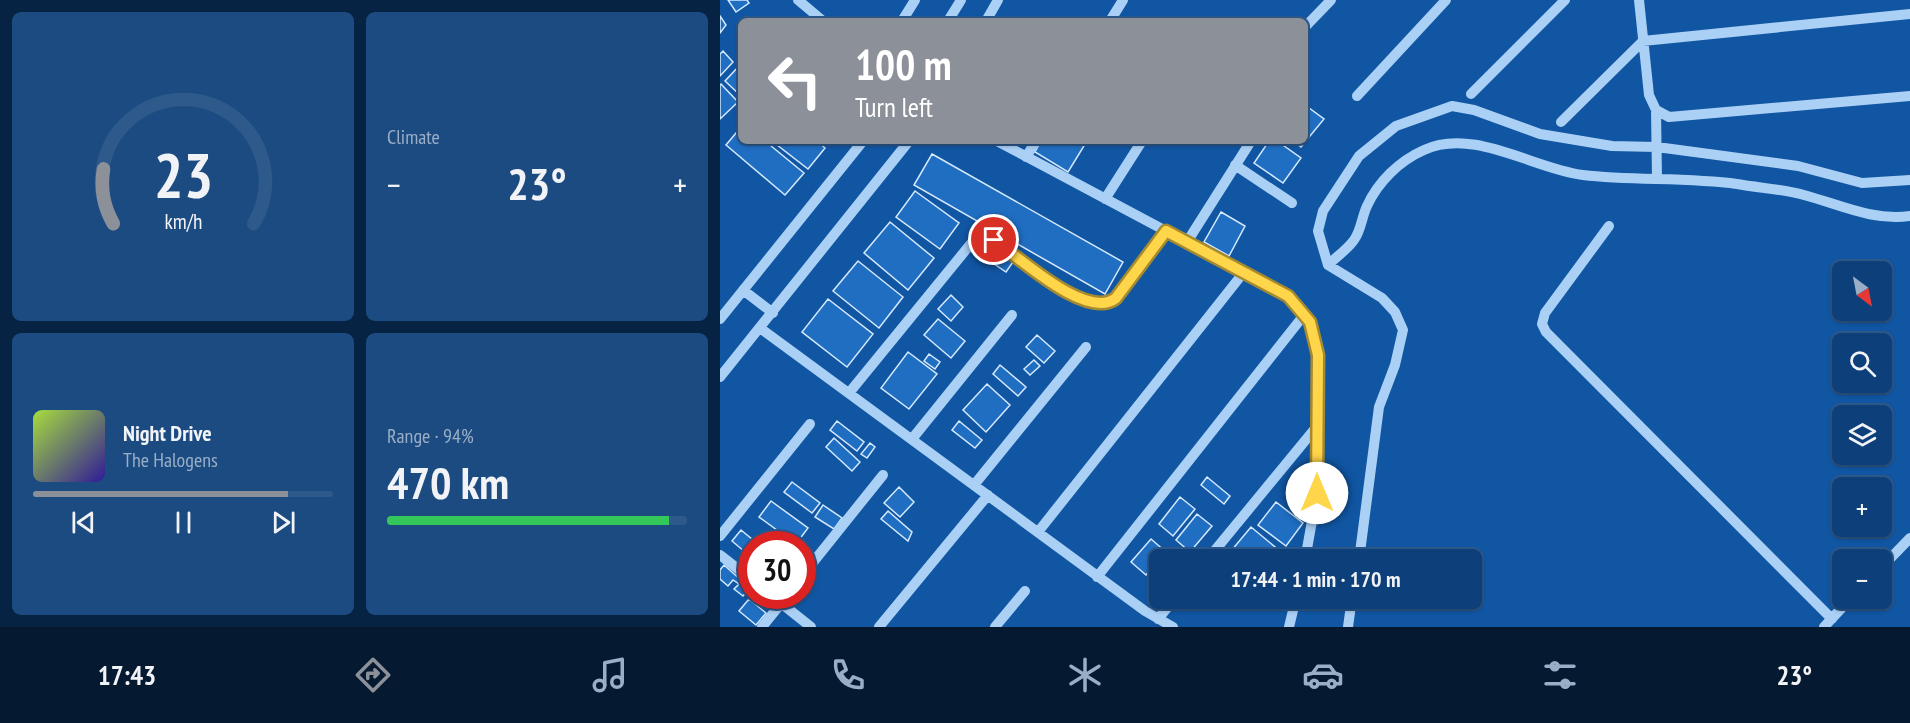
<!DOCTYPE html>
<html lang="en">
<head>
<meta charset="utf-8">
<style>
  body { margin:0; font-family:"PT Sans Narrow",sans-serif; background:#1b4b81; color:#f1f3f6; height:100vh; display:flex; flex-direction:column; font-size:22px; white-space:nowrap }
  * { box-sizing:border-box; margin:0 }
  p { font-size:20px; color:#9aafc7 }
  .icon { flex:none; width:33px; height:33px; fill:none; stroke:currentColor; stroke-width:2; stroke-linecap:round; stroke-linejoin:round }
  .map { position:relative; flex:1; overflow:hidden }
  .details { display:flex; flex-direction:column; gap:12px; padding:12px; background:#072343; width:720px }
  .details>* { flex:none }
  .banner { position:absolute; left:18px; top:18px; width:570px; height:126px; border-radius:9px; box-shadow:0 2px 4px #0004,0 0 0 2px #2d598b; background:#8c9099; color:#fff; overflow:hidden }
  .needle { width:39px; rotate:148deg }
  .tools { position:absolute; left:1112px; top:261px; display:grid; gap:12px }
  .tools a { display:grid; place-items:center; width:60px; height:60px; border-radius:9px; background:#0d407a; box-shadow:0 2px 4px #0004,0 0 0 2px #2d598b; font-size:30px }
  .speed { position:absolute; left:18px; top:531px; display:flex; gap:12px; font-size:30px; font-weight:700; text-align:center }
  .speed>* { display:grid; place-content:center; width:78px; height:78px; border-radius:50%; background:#0d407a; box-shadow:0 2px 4px #0004,0 0 0 2px #2d598b; line-height:1 }
  .speed .limit { border:9px solid #d22; background:#fff; color:#111 }
  .pin { position:absolute; display:grid; place-items:center; width:51px; height:51px; color:#fff; margin:-26px; border:3px solid #fff; border-radius:50%; box-shadow:0 2px 6px #0007 }
  .me { position:absolute; width:66px; margin:-33px; rotate:0deg; stroke-linejoin:round; filter:drop-shadow(0 0 4px #0008) }
  .turn { display:flex; align-items:center; gap:21px; height:126px; padding:0 18px; font-size:27px }
  .turn .icon { width:78px; height:78px; stroke-width:2.5 }
  .turn b { display:block; font-size:42px; line-height:51px }
  .big { font-size:45px; font-weight:600; line-height:1.1 }
  .details .widget { flex:1; display:flex; flex-direction:column; justify-content:center; gap:9px; min-width:0; padding:0 21px; border-radius:9px; background:#1b4b81 }
  .details .dial { align-items:center; gap:0 }
  .dial svg { height:156px; overflow:visible; fill:none; stroke:#2d598b; stroke-width:7; stroke-linecap:round; text-anchor:middle }
  .dial text { fill:#f1f3f6; stroke:none }
  .song { display:flex; align-items:center; gap:18px }
  .cover { width:72px; height:72px; border-radius:9px; background:linear-gradient(135deg,hsl(80 70% 55%),hsl(250 70% 35%)) }
  .played { height:6px; border-radius:3px; background:linear-gradient(90deg,#8c9099 85%,#2d598b 85%) }
  .keys { display:flex; justify-content:space-around; direction:ltr }
  .heat { display:flex; justify-content:space-between; align-items:center; font-size:33px; direction:ltr }
  .charge { height:9px; border-radius:4px; background:linear-gradient(90deg,#34c759 94%,#2d598b 0) }
  .details .tiles { flex:1; display:grid; gap:12px; grid-template-columns:repeat(2,1fr) }
  .trip { position:absolute; left:429px; top:549px; width:333px; height:60px; border-radius:9px; background:#0d407a; box-shadow:0 2px 4px #0004,0 0 0 2px #2d598b; font-weight:600; line-height:60px; text-align:center }
  .tab-bar { display:flex; height:96px; justify-content:space-around; align-items:center; background:#051a31; color:#9aafc7 }
  .tab-bar .icon { width:42px; height:42px }
  .tab-bar .current { color:#8c9099 }
  .tab-bar b { font-size:27px; color:#f1f3f6 }
  main { display:flex; flex:1; min-height:0 }
  .map>svg:first-child { display:block }
  .building { fill:#1f6ec2; stroke:#d5e9fe; stroke-width:1.5 }
  .lines { fill:none; stroke-linecap:round; stroke-linejoin:round }
  .minor { stroke:#abd0f5; stroke-width:10 }
  .route-casing { stroke:#a68a30; stroke-width:15 }
  .route { stroke:#ffd54a; stroke-width:10 }
</style>
</head>
<body>
<main>
<section class="details">
<div class="tiles">
<div class="widget dial"><svg viewBox="0 0 100 80">
<path d="M14 69A42 42 0 1 1 86 69"/>
<path d="M14 69A42 42 0 0 1 9 41" stroke="#8c9099"/>
<text x="50" y="56" font-size="32" font-weight="700">23</text>
<text x="50" y="72" font-size="11">km/h</text>
</svg></div>
<div class="widget"><p>Climate</p>
<div class="heat"><a>−</a><b class="big">23°</b><a>+</a></div>
</div>
<div class="widget">
<div class="song"><i class="cover"></i><div><b>Night Drive</b><p>The Halogens</p></div></div>
<div class="played"></div>
<div class="keys"><svg class="icon" aria-label="previous" viewBox="0 0 24 24"><path d="M18 5L8 12l10 7zM5 5v14"/></svg><svg class="icon" aria-label="pause" viewBox="0 0 24 24"><path d="M8 5v14M16 5v14"/></svg><svg class="icon" aria-label="next" viewBox="0 0 24 24"><path d="M6 5l10 7-10 7zM19 5v14"/></svg></div>
</div>
<div class="widget"><p>Range · 94%</p><b class="big">470 km</b><div class="charge"></div></div>
</div>
</section>
<div class="map">
<svg width="1190" height="627" viewBox="0 0 1190 627">
  <rect width="100%" height="100%" fill="#1156a3"/>
  <!-- building -->
  <path class="building" d="M8,0H27L29,3L16,12Z
    M0,16L6,25L0,33Z
    M3,51L13,62L0,76V54Z
    M21,64V94L20,95L5,81Z
    M1,84L18,102L0,119V85Z
    M585,105L604,119L581,147L573,141H585Z
    M21,127V141H45L84,173L65,195L6,145Z
    M52,141H97L105,148L88,169Z
    M321,141H367L348,172L315,152Z
    M549,141H557L581,158L563,183L534,163Z
    M212,154L403,262L385,294L194,185Z
    M195,191L239,223L220,249L176,217Z
    M501,212L525,226L509,256L484,242Z
    M170,222L214,258L188,290L144,253Z
    M273,250L293,262L286,272L267,259Z
    M138,261L183,297L159,328L113,291Z
    M231,295L243,307L231,321L218,309Z
    M108,299L153,334L127,367L82,332Z
    M218,319L245,341L231,358L204,335Z
    M317,335L335,351L324,363L306,347Z
    M188,352L217,374L189,409L161,388Z
    M209,354L220,362L215,369L204,361Z
    M314,360L320,366L310,375L304,369Z
    M280,365L306,387L298,396L273,374Z
    M267,384L290,405L266,432L243,410Z
    M117,421L144,442L137,451L110,430Z
    M239,421L262,440L255,448L232,430Z
    M114,438L140,462L132,471L106,447Z
    M150,443L155,447L147,458L141,454Z
    M487,477L510,496L504,504L481,485Z
    M72,482L100,503L92,513L64,492Z
    M179,487L194,502L180,517L164,503Z
    M460,497L475,509L453,536L439,524Z
    M51,501L88,528L76,544L39,517Z
    M556,502L583,523L566,546L538,525Z
    M103,505L122,518L114,529L95,517Z
    M168,511L192,532L188,541L161,519Z
    M477,514L492,526L470,552L456,540Z
    M531,527L560,551L553,560H509L506,557Z
    M21,530L38,544H32V558L12,541Z
    M431,539L446,552L426,575L411,562Z
    M4,565L30,588L23,596L14,589L19,584L13,580L8,586L0,579V570Z
    M29,599L46,613L36,625L19,611Z"/>
  <g class="lines">
    <!-- minor -->
    <path class="minor" d="M78,0L103,21
      M919,0L929,95L936,110L949,117L1190,96
      M182,21L195,0
      M228,21L241,0
      M266,21L278,0
      M390,21L403,0
      M585,27L611,0
      M751,94L845,0
      M637,96L726,0
      M936,110L937,179
      M841,122L923,41L1190,14
      M277,141L568,296L590,322L598,355L597,493L585,560
      M306,157L316,141
      M515,165L572,203
      M385,199L422,141
      M889,226L825,313L822,324L826,332L1112,619
      M274,240C300,258 367,322 397,298L446,231
      M467,242L531,141
      M608,265C616,257 628,249 634,240C641,231 642,216 647,206C658,182 679,161 704,150C753,127 814,169 863,175C914,181 966,177 1017,184C1039,188 1063,189 1084,195C1121,205 1152,221 1190,216
      M23,290L53,313
      M0,319L143,141
      M40,328L425,611L453,627
      M0,377L189,141
      M129,393L258,235
      M192,439L292,315
      M254,485L366,347
      M318,532L524,272
      M0,536L90,424
      M0,555L32,580
      M487,560L598,425
      M639,560L659,407L675,365L683,330L675,312L662,298L608,265L598,231L603,211L639,156L676,126L732,106L754,110L820,134L892,146L937,147L1078,166L1142,183L1190,180
      M1161,568L1190,538
      M82,576L163,475
      M377,577L584,315
      M52,596L91,627
      M438,619L455,598
      M42,627L67,596
      M159,627L268,495
      M275,627L305,591
      M569,627L576,598
      M628,627L632,598
      M1104,627L1131,598"/>
  </g>
  <g class="lines">
    <!-- route casing -->
    <g class="route-casing">
      <path id="route" d="M274,240C300,258 367,321 396,298L446,231L568,296L590,322L598,355L597,493"/>
    </g>
    <!-- route -->
    <use href="#route" class="route"/>
  </g>
</svg>
<div class="tools">
<a><svg class="needle" viewBox="-14 -14 28 28"><path d="M0-13l5 13h-10z" fill="#e53935"/><path d="M0 13l5-13h-10z" fill="#9aafc7"/></svg></a>
<a><svg class="icon" aria-label="search" viewBox="0 0 24 24"><circle cx="10" cy="10" r="6"/><path d="M15 15l6 6"/></svg></a>
<a><svg class="icon" aria-label="layers" viewBox="0 0 24 24"><path d="M12 4l9 5-9 5-9-5zM3 14l9 5 9-5"/></svg></a>
<a>+</a>
<a>−</a>
</div>
<div class="speed"><div class="limit">30</div></div>
<div class="pin" style="left:274px;top:240px;background:#d93025"><svg class="icon" aria-label="arrive" viewBox="0 0 24 24"><path d="M6 21V4h12l-3 4 3 4H6"/></svg></div>
<svg class="me" style="left:597px;top:493px" viewBox="-20 -20 40 40"><circle r="19" fill="#fff"/><path d="M0-13L10 11 0 6-10 11z" fill="#ffd54a"/></svg>
<div class="trip">17:44 · 1 min · 170 m</div>
<div class="banner">
<div class="turn"><svg class="icon" aria-label="left" viewBox="0 0 24 24"><path d="M17 20v-9H6M10 6l-5 5 5 5"/></svg><div><b>100 m</b>Turn left</div></div>
</div>
</div>
</main>
<nav class="tab-bar">
<b>17:43</b>
<svg class="icon current" aria-label="directions" viewBox="0 0 24 24"><path d="M12 3l9 9-9 9-9-9zM9 14v-3h6M13 9l2 2-2 2"/></svg>
<svg class="icon" aria-label="music" viewBox="0 0 24 24"><path d="M9 18V5l10-2v13"/><circle cx="6" cy="18" r="3"/><circle cx="16" cy="16" r="3"/></svg>
<svg class="icon" aria-label="phone" viewBox="0 0 24 24"><path d="M5 4h4l2 5-3 2q2 4 5 5l2-3 5 2v4C11 20 4 13 5 4z"/></svg>
<svg class="icon" aria-label="climate" viewBox="0 0 24 24"><path d="M12 3v18M4 7l16 10M4 17L20 7"/></svg>
<svg class="icon" aria-label="car" viewBox="0 0 24 24"><path d="M5 17H2v-5l4-1 3-4h7l3 4 3 1v5h-3M9 17h6M6 11h13"/><circle cx="7" cy="17" r="2"/><circle cx="17" cy="17" r="2"/></svg>
<svg class="icon" aria-label="filters" viewBox="0 0 24 24"><path d="M4 7h16M4 17h16"/><circle cx="9" cy="7" r="2"/><circle cx="15" cy="17" r="2"/></svg>
<b>23°</b>
</nav>
</body>
</html>
